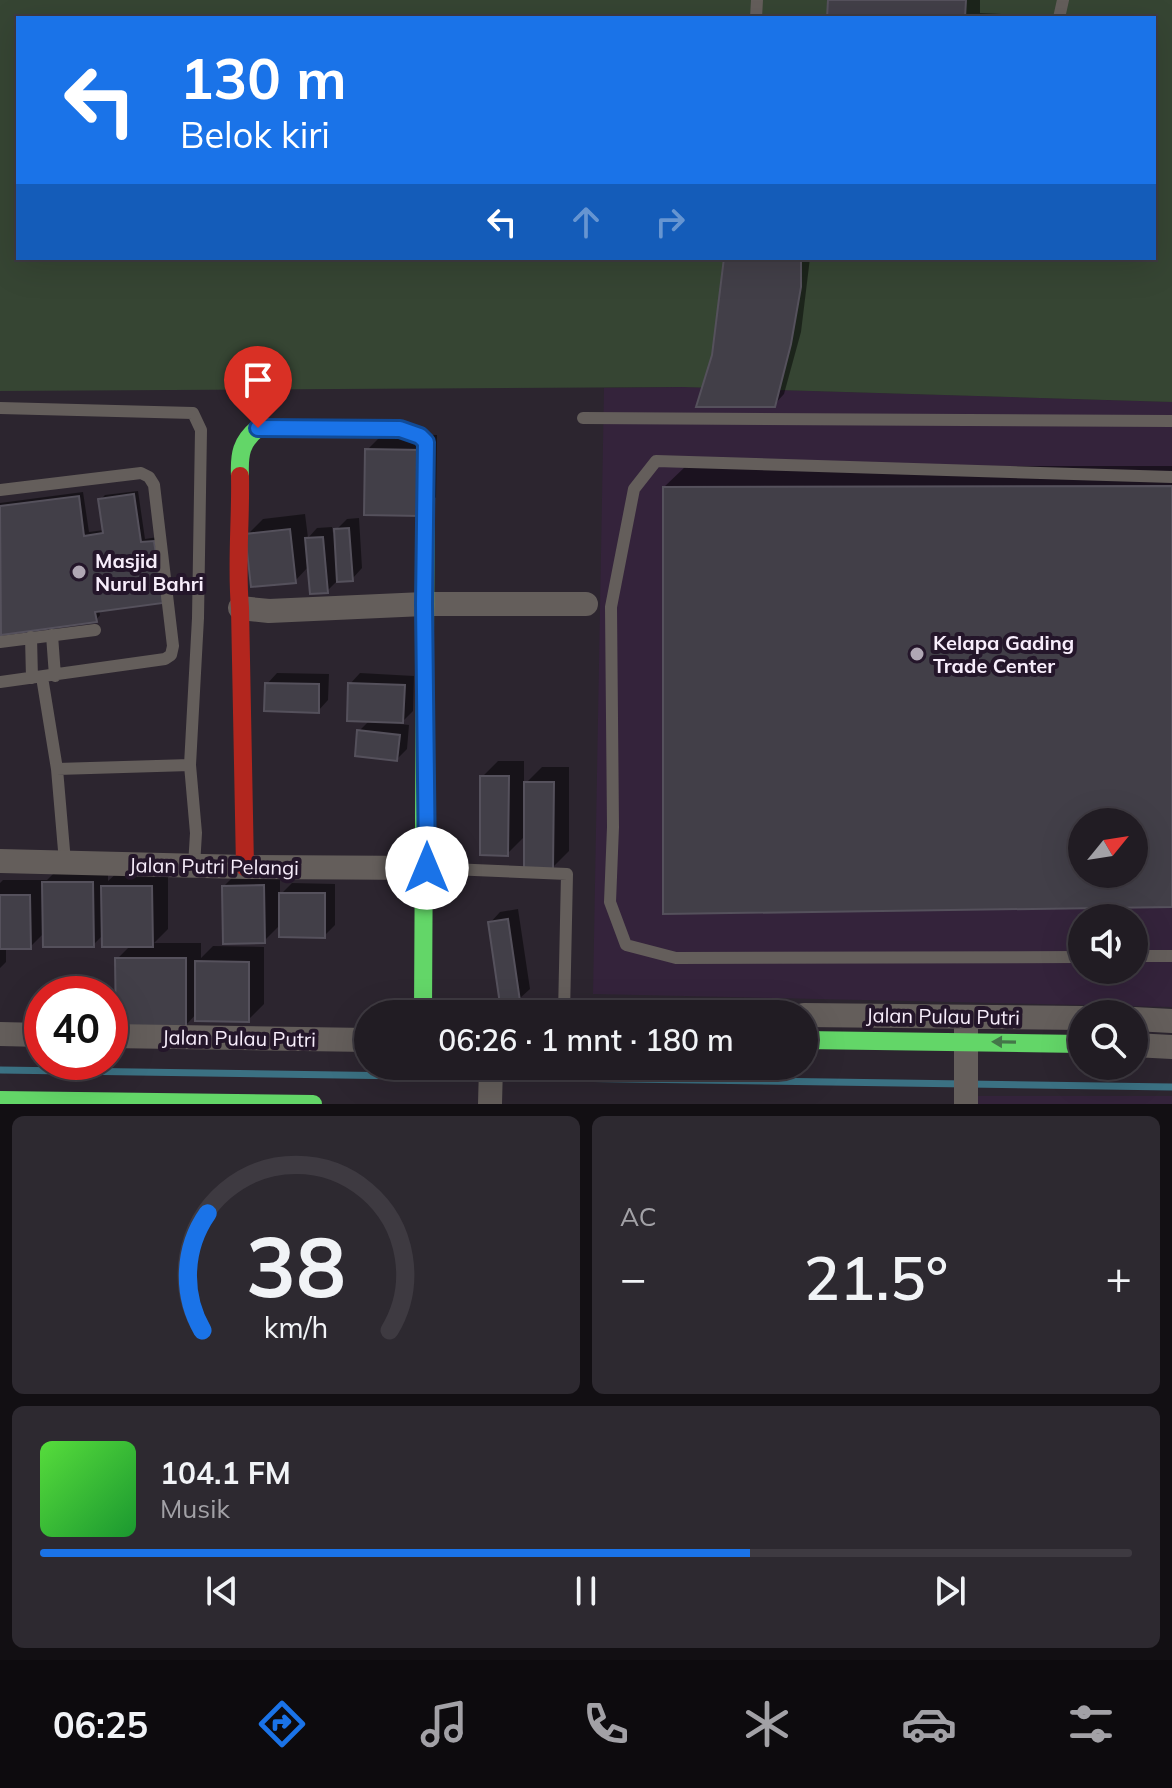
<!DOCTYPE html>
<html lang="id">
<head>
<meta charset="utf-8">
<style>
  body { margin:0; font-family:Mulish,sans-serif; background:#2d2930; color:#f1f3f6; height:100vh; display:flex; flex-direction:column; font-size:30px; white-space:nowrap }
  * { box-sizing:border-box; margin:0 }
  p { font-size:26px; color:#a2a1a6 }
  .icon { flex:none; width:44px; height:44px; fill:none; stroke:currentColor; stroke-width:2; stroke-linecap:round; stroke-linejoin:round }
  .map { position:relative; height:1104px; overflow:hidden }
  .sheet { display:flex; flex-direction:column; gap:12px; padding:12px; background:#120f13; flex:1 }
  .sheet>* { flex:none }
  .hud { position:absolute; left:16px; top:16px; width:1140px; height:244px; border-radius:0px; box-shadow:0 8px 32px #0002,0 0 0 2px #3e3a41; background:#1a73e8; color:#fff; overflow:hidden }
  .needle { width:52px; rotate:60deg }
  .tools { position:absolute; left:1068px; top:808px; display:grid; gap:16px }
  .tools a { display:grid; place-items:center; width:80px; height:80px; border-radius:50%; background:#211c23; box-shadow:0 8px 32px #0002,0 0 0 2px #3e3a41; font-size:40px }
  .speed { position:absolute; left:24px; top:976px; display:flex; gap:16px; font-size:40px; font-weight:700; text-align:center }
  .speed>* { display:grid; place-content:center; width:104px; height:104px; border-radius:50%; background:#211c23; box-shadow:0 8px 32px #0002,0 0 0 2px #3e3a41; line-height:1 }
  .speed .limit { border:12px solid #d22; background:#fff; color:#111 }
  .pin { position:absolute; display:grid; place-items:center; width:68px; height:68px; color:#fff; margin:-82px -34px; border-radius:50% 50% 50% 0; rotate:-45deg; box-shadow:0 0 8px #0007 }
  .pin .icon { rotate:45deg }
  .me { position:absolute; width:88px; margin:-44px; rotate:0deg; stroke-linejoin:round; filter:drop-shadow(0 0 6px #0008) }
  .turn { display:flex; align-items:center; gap:28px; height:168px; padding:0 32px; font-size:36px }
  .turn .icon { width:104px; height:104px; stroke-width:2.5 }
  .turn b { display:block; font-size:56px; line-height:68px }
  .lanes { display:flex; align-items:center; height:76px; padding:0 32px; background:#0003; justify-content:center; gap:40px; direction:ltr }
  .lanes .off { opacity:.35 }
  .big { font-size:60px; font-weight:600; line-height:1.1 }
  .sheet .card { flex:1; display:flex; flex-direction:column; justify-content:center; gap:12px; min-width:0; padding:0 28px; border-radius:12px; background:#2d2930 }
  .sheet .dial { align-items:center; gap:0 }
  .dial svg { height:208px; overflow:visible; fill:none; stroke:#3e3a41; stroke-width:7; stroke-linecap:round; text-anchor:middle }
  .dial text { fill:#f1f3f6; stroke:none }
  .song { display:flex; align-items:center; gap:24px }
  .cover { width:96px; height:96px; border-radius:12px; background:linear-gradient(135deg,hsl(110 70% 55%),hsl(130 70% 35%)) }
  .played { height:8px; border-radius:4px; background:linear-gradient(90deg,#1a73e8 65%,#3e3a41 65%) }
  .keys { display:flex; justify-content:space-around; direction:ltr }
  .heat { display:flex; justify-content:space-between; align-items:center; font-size:44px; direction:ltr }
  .sheet .tiles { flex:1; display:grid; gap:12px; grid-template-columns:1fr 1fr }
  .card:last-child { grid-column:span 2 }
  .trip { position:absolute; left:354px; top:1000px; width:464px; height:80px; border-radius:40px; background:#211c23; box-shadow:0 8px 32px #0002,0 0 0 2px #3e3a41; font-weight:600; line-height:80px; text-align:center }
  .dock { display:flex; height:128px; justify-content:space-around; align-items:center; background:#0d0b0e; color:#a2a1a6 }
  .dock .icon { width:56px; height:56px }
  .dock .current { color:#1a73e8 }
  .dock b { font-size:36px; color:#f1f3f6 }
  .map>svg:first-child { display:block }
  .built { fill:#34233b; fill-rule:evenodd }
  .green { fill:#364533; fill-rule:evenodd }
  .shadow { fill:#0007; fill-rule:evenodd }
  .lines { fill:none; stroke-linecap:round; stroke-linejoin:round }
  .stream { stroke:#3b7183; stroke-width:7 }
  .building { fill:#423f48; stroke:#55515c; stroke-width:2; fill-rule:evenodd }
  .lane { stroke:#645e5b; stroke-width:12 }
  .street { stroke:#645e5b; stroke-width:24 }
  .fast { stroke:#63d668; stroke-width:18 }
  .jam { stroke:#b3261e; stroke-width:18 }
  .oneway { fill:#447649 }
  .route-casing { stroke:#114b97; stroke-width:20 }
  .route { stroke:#1a73e8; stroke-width:14 }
  .poi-dot { fill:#b0a7b4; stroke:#24162a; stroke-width:3 }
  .labels { text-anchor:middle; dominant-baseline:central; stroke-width:8; stroke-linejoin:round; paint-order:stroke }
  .poi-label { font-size:20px; font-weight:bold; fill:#f7edfb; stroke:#24162a; text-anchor:start }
  .street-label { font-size:20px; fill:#f7edfb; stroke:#24162a }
</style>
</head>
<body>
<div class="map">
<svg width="1172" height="1104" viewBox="0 0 1172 1104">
  <rect width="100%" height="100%" fill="#2c252f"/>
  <!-- built -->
  <path class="built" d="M683,387L1172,402V1007L593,994L604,388ZM1082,822H1134V874H1082ZM1082,918H1134V970H1082Z
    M970,1096H1172V1104H970Z"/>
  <!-- green -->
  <path class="green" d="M0,0H1172V402L683,387L0,391ZM18,18H1154V258H18Z"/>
  <!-- shadow -->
  <path class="shadow" d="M830,0H980V13L1089,18H829Z
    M726,258H810L801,332L784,394L774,405L714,355Z
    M383,434L437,435L436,498L367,450Z
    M686,466H1172V905L665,912L664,487ZM1082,822H1134V874H1082Z
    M138,491L145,539L158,537L166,596L99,609L100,615L96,620L0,623V503L83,492L89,532L104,530L100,500L105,495Z
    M305,514L308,538L317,528L332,527L333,533L347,519L359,518L362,568L352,579L338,580L327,591L309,566L295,581L247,535L263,519Z
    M277,673L329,674L328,700L318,711L267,684Z
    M360,673L414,676L413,711L400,724L409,725L407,749L397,759L359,731L370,720L350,684Z
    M498,761H524V785L542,767H569V851L553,867L526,835L507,854L482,777Z
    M60,867H108V881L119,871H168V929L154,943H201V958L213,946L264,947V1004L248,1020L197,1013L186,1025L117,959L131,945L103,935L93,945L45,932L30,947H6V962L0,968V883L3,880H47Z
    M240,870H280V895L292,883L335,884V925L324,936L281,924L264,941L224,886Z
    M518,909L530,989L519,999L490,923L500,912Z"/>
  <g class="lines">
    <!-- stream -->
    <path class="stream" d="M0,1070L1172,1087"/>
  </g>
  <!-- building -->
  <path class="building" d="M828,0H966L965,18H827Z
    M724,258H801V287L791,344L775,407H696L712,355Z
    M365,449L422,450L421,516L364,515Z
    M1172,486V907L663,914V487ZM1082,822H1134V874H1082Z
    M134,494L141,542L154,541L163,603L95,612L97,622L1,635L0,506L79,496L84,536L103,533L98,499Z
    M349,528L353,581L337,582L334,529Z
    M290,529L296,583L251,587L245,534Z
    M323,537L328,593L310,594L305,538Z
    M265,683L319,684V713L264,711Z
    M348,683L405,685L403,723L347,721Z
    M357,730L400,735L397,761L355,756Z
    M480,776H509L508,856L480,855Z
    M524,782H554L553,869H524Z
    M42,882H93L94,947H43Z
    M264,885L265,943L223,944L222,886Z
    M101,886H152L153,947H102Z
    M279,893H325V938L279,937Z
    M0,895H30L31,949H0Z
    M508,919L520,1001L500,1004L488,922Z
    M115,958H186V1027H116Z
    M195,961L249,962V1022L195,1021Z"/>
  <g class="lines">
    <!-- lane -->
    <path class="lane" d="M756,18L757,0
      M1059,18L1063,0
      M0,408L193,413L201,430L198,618L190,765L196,833L194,866
      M583,418L1172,421
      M0,490L141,473L149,477L154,485L173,646L171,655L165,659L0,682
      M52,635L55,676
      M31,637L32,678
      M0,642L95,630
      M42,677L57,769L65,862
      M57,769L190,765
      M427,868L567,874L564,1014
      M1134,956H1172
      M1082,957L676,958L626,945L610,902L613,827L611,607L634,489L656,461L1172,477"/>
    <!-- street -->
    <path class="street" d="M240,608L269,611L424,604H586
      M0,861L245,867L427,868
      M804,1015L1082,1018
      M1134,1019L1172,1021
      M966,1030V1104
      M0,1034L42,1035
      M110,1036L368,1040
      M1134,1045L1172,1047
      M490,1104L491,1066"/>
    <!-- fast -->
    <path class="fast" d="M240,476C239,454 241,442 258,428L400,429L420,436L426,442L423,1014
      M604,1014H687
      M804,1040L1082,1044
      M0,1100L313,1104"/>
    <!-- jam -->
    <path class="jam" d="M240,476C241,520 236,564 240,608L245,867"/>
  </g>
  <!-- one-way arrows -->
  <defs><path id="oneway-solid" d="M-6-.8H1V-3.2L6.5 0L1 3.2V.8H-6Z" transform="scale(2)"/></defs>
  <use class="oneway" href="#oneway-solid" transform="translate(1004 1042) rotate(-179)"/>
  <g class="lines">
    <!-- route casing -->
    <g class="route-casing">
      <path id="route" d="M258,428L400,429L420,436L426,442L424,604L427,868"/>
    </g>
    <!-- route -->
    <use href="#route" class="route"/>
  </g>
  <!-- markers -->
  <g class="poi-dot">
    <circle cx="79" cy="572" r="8"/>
    <circle cx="917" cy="654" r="8"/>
  </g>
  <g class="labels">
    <!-- poi labels -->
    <g class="poi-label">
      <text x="95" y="560">Masjid<tspan x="95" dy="23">Nurul Bahri</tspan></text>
      <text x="933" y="642">Kelapa Gading<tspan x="933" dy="23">Trade Center</tspan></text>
    </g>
    <!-- street labels -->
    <g class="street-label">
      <text transform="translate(214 866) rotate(1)">Jalan Putri Pelangi</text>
      <text transform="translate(943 1016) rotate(1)">Jalan Pulau Putri</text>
      <text transform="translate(239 1038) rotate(1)">Jalan Pulau Putri</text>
    </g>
  </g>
</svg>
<div class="tools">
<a><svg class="needle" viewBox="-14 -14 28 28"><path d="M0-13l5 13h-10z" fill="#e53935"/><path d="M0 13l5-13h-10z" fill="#a2a1a6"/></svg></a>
<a><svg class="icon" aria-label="sound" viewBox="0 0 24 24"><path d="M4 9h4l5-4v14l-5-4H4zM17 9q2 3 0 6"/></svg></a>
<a><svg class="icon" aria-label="search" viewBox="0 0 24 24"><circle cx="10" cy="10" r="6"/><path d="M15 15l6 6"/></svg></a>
</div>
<div class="speed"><div class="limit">40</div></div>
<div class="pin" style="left:258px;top:428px;background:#d93025"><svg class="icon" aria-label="arrive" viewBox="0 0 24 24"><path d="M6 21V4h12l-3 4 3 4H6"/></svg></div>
<svg class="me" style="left:427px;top:868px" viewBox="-20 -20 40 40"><circle r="19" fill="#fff"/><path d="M0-13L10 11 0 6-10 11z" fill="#1a73e8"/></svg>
<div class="trip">06:26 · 1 mnt · 180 m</div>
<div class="hud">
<div class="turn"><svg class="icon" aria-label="left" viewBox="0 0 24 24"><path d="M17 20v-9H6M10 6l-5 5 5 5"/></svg><div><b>130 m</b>Belok kiri</div></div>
<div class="lanes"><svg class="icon" aria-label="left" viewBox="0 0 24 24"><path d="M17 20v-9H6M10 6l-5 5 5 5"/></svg><svg class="icon off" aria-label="ahead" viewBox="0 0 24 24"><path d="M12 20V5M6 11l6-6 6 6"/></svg><svg class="icon off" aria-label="right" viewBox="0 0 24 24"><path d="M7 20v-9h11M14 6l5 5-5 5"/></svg></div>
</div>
</div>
<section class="sheet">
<div class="tiles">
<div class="card dial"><svg viewBox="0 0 100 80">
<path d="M14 69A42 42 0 1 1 86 69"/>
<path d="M14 69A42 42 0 0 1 16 24" stroke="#1a73e8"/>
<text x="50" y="56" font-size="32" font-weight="700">38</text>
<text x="50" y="72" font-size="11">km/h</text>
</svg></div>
<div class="card"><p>AC</p>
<div class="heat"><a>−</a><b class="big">21.5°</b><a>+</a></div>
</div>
<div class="card">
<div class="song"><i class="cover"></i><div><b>104.1 FM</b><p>Musik</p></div></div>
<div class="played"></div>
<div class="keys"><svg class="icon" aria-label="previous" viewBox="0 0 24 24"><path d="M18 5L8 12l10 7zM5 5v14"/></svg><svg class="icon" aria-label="pause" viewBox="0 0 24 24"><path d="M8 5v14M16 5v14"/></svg><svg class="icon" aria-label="next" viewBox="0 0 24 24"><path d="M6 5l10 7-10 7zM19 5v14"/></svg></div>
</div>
</div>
</section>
<nav class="dock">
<b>06:25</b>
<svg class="icon current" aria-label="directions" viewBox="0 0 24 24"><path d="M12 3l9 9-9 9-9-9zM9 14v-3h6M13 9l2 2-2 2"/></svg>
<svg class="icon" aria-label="music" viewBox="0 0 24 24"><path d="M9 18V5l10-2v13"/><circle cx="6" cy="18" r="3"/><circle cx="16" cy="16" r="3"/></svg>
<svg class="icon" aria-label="phone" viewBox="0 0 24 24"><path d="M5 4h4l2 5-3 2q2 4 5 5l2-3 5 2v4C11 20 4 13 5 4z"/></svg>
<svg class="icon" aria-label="climate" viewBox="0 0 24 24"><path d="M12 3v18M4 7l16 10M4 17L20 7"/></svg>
<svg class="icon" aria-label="car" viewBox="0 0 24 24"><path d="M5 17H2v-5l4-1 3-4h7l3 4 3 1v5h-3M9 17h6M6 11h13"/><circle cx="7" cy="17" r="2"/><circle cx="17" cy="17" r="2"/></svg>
<svg class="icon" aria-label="filters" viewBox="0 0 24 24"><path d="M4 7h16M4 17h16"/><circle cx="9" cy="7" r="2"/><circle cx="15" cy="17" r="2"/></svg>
</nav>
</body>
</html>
